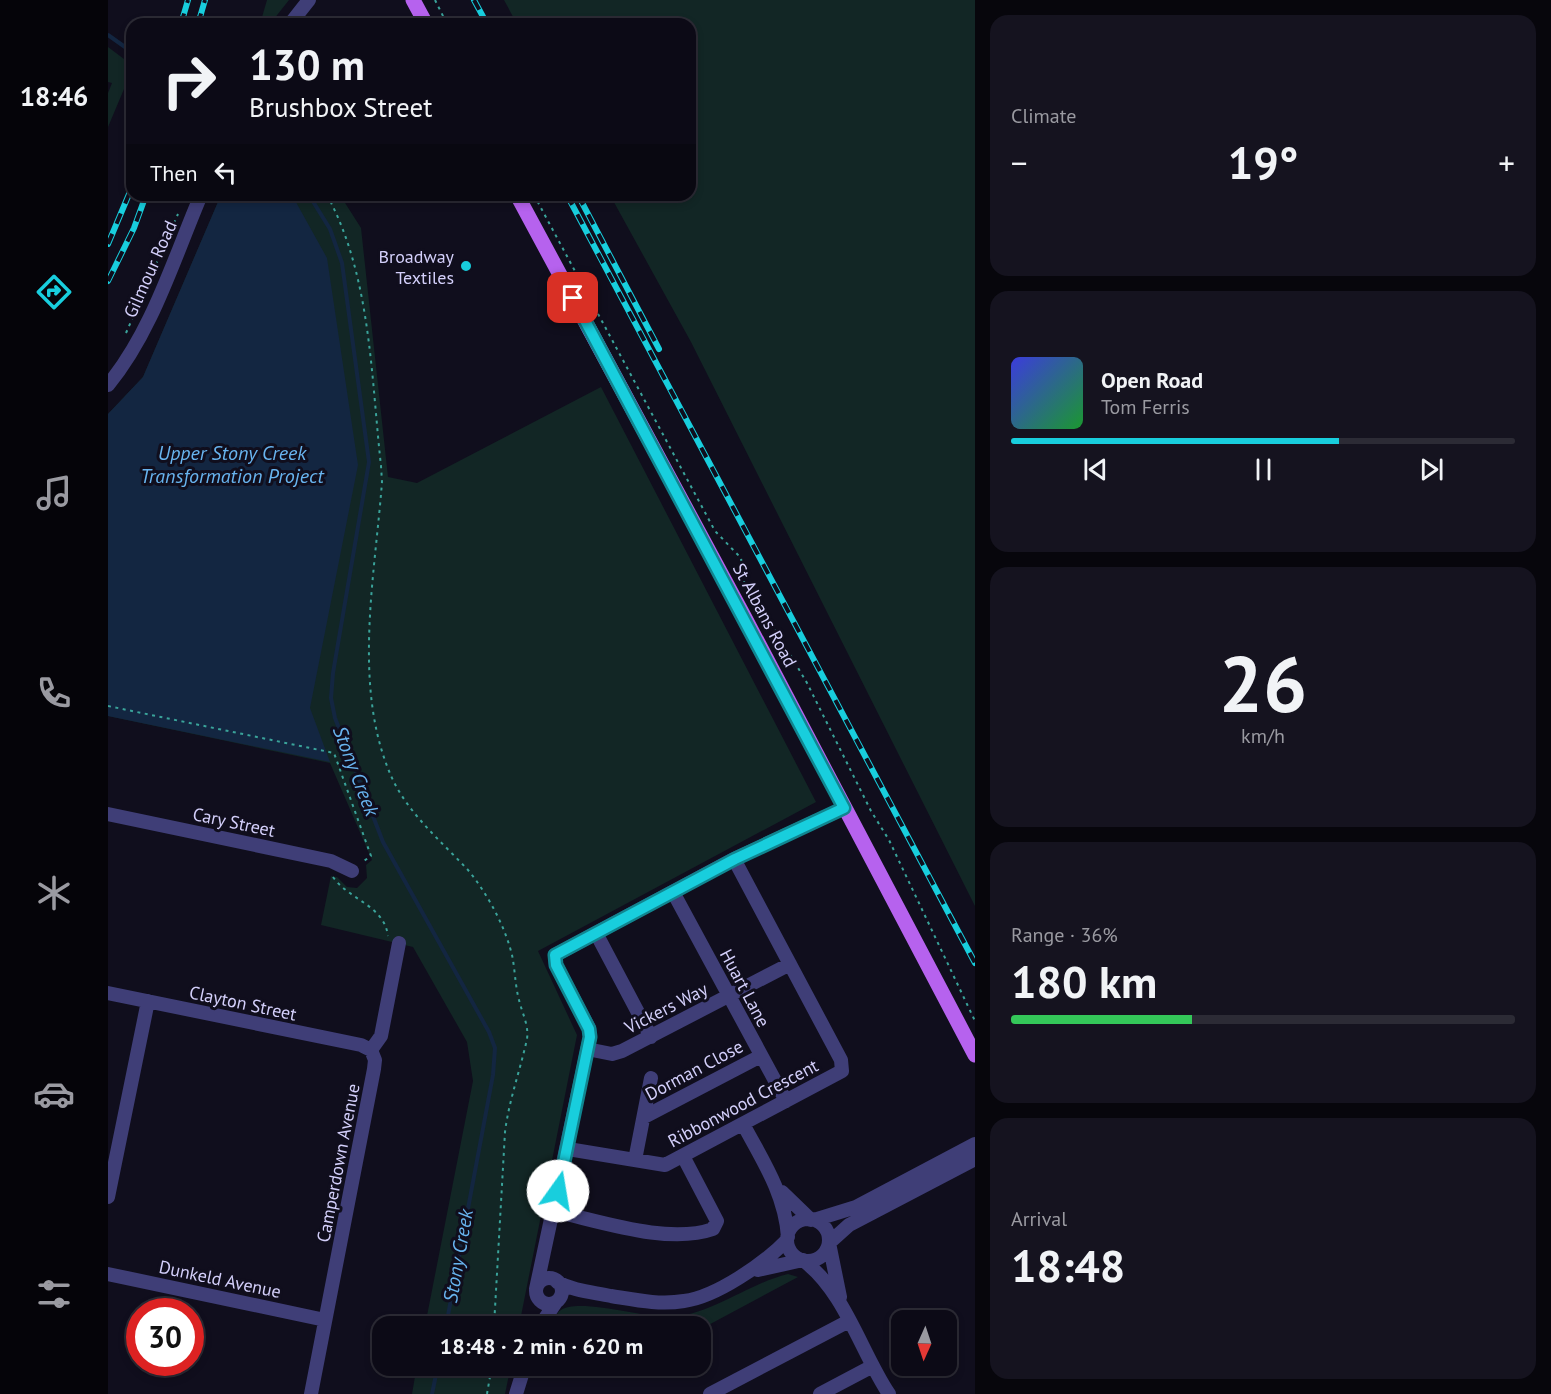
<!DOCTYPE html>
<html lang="en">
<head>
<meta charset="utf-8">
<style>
  body { margin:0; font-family:"PT Sans",sans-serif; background:#15131f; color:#f1f3f6; height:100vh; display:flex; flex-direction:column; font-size:22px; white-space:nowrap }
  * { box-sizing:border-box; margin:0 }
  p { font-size:20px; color:#9a9aa1 }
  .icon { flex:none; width:33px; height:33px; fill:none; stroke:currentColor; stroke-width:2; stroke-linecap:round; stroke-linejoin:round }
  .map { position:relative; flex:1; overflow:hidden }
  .side { display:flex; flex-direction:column; gap:15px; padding:15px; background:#07060c; width:576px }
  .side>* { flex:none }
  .banner { position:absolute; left:18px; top:18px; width:570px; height:183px; border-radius:18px; box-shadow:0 3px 9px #0003,0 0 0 2px #2c2b35; background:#0c0a16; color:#f1f3f6; overflow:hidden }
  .needle { width:39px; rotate:183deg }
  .controls { position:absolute; left:783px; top:1310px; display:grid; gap:12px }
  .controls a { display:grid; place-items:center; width:66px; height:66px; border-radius:12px; background:#0c0a16; box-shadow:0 3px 9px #0003,0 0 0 2px #2c2b35; font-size:30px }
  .speed { position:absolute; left:18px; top:1298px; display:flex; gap:12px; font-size:30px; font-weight:700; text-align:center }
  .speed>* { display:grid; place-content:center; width:78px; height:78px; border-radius:50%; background:#0c0a16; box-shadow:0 3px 9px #0003,0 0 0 2px #2c2b35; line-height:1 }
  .speed .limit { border:9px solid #d22; background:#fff; color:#111 }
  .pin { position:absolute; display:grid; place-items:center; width:51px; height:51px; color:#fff; margin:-26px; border-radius:12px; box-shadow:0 3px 9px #0006 }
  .me { position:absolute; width:66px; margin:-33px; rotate:13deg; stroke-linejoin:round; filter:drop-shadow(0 0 4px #0008) }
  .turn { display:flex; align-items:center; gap:21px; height:126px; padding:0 24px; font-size:27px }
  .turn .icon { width:78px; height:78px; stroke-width:2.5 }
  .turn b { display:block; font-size:42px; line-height:51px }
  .then { display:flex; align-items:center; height:57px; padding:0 24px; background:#0003; gap:12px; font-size:22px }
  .big { font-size:45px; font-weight:600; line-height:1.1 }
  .side .card { flex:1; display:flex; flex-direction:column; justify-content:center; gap:9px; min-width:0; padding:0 21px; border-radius:18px; background:#15131f }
  .side .dial { align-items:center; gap:0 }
  .dial b { font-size:78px; line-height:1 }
  .song { display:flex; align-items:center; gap:18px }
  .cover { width:72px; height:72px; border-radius:9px; background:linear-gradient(135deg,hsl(240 70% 55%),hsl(130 70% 35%)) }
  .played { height:6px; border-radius:3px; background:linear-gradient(90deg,#18cedd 65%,#2c2b35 65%) }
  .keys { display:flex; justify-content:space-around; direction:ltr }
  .heat { display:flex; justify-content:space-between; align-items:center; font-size:33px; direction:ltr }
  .charge { height:9px; border-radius:4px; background:linear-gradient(90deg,#34c759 36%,#2c2b35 0) }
  .trip { position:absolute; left:264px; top:1316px; width:339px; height:60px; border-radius:18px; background:#0c0a16; box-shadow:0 3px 9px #0003,0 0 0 2px #2c2b35; font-weight:600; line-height:60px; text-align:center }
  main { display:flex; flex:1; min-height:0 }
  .tab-bar { display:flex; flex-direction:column; width:108px; justify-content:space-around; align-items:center; background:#050409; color:#9a9aa1 }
  .tab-bar .icon { width:42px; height:42px }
  .tab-bar .current { color:#18cedd }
  .tab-bar b { font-size:27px; color:#f1f3f6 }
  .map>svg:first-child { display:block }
  .green { fill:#122625 }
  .water { fill:#132641 }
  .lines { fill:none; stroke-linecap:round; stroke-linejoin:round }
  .stream { stroke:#132641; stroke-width:4 }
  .path { stroke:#3aa39a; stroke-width:2; stroke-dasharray:3 4.5; stroke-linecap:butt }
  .minor { stroke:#3f3e77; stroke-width:14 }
  .major { stroke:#b662ee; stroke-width:15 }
  .rail-casing { stroke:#18cedd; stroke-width:6 }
  .rail { stroke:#100e1d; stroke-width:4; stroke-dasharray:11; stroke-linecap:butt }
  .route-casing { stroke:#108690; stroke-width:15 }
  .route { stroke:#18cedd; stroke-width:10 }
  .poi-dot { fill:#18cedd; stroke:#100e1d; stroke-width:2 }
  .labels { text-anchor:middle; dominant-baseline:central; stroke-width:6; stroke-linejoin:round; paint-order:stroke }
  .poi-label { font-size:18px; fill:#d3cffa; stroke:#100e1d; text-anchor:end }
  .street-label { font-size:18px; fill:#d3cffa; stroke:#100e1d }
  .water-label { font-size:20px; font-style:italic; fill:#68b4ef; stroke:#100e1d }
</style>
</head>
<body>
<main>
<nav class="tab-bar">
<b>18:46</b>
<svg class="icon current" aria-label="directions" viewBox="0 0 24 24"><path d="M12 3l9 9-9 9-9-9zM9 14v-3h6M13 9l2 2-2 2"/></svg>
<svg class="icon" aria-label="music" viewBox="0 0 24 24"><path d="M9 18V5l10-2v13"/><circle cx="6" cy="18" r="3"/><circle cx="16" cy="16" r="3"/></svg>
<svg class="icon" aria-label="phone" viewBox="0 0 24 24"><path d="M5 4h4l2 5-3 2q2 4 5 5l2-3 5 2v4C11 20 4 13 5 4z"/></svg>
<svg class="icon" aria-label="climate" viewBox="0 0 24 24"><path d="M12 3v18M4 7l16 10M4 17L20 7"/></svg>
<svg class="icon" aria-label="car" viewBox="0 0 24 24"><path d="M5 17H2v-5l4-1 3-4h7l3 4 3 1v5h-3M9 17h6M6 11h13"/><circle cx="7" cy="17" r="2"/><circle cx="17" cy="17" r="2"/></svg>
<svg class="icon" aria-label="filters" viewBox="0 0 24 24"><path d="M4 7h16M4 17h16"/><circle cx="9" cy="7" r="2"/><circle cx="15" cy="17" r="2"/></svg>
</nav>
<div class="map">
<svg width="867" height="1394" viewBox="0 0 867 1394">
  <rect width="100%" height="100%" fill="#100e1d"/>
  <!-- green -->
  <path class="green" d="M159,0H181L162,24H152Z
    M396,0H867V906L583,342L502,195H582V24H409Z
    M0,47L24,65V70L0,127V93L4,83L0,82Z
    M113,195H232L253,228L280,477L309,483L493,387L708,802L430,951L469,1035L411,1326H317L365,1081L359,1042L305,947L213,925L223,876L229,877L239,887L249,888L259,878L258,865L264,860L222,763L0,716V414L35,377Z
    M680,1274L690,1277L593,1329L592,1326H444C446,1321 448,1313 453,1310C470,1298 535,1317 558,1317C602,1317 638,1284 680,1274Z
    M309,1365H403L397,1394H304Z"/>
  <!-- water -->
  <path class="water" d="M113,195H184L219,258L250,465L202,708L222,762L0,716V414L35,377Z"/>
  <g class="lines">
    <!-- stream -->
    <path class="stream" d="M0,35L24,52
      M201,195L222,229L234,263L261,462L225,673L223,698L227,718L275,842L381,1032L387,1048L385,1075L338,1326
      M324,1394L330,1365"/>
    <!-- path -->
    <path class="path" d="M327,0L339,24
      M165,24L170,17
      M219,195C263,276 263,376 273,466L274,482C267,575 245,683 281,771C296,810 332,840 360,870C379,893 397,926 404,955C407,969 407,985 411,1000C414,1013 421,1025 419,1039C412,1071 401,1100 397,1132L386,1326
      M426,195L607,531L633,558L637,588
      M18,333L70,214
      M651,614L667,629L699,683L763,811L781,840L867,1021
      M0,706L226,753L263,856L253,863
      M225,877C241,900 276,905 280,936
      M379,1394L384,1365"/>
    <!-- minor -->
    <path class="minor" d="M182,24L201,0
      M0,385C44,332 66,258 93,195
      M0,814L223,861L244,871
      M565,892L678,1101
      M488,933L543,1037
      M0,993L253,1045L263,1050
      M479,1049L504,1054L514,1051L682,964
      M536,1117L653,1056
      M635,1124C655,1161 677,1194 680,1237
      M460,1149L557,1165L734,1071L733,1060L626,859
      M527,1160L543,1078
      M674,1192L703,1220
      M0,1197L40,1001
      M445,1211C492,1221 560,1245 605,1229L609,1221L575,1156
      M679 1240a21 21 0 1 1 42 0a21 21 0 1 1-42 0Z
      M706,1220L748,1207L867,1144
      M721,1243L741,1225L867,1159
      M721,1243L732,1297
      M696,1261C737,1292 753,1352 781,1394
      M650,1270L695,1260
      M0,1274L217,1320
      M428 1291a13 13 0 1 1 26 0a13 13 0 1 1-26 0Z
      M449,1282C466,1291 484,1292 503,1296C528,1300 551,1305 576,1301C608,1297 657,1263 679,1240
      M428,1289L482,1037L481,1028L448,965L447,955L626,859L736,808
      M432,1326L448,1302
      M203,1394L266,1069L267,1060L263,1050L273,1036L291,943
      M408,1394L417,1365
      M602,1394L741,1321
      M712,1394L763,1367"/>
    <!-- major -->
    <path class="major" d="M305,0L318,24
      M409,195L636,616L867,1055"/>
    <!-- rail casing -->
    <g class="rail-casing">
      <path id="rail" d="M366,0L379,24
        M73,24L80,0
        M90,24L97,0
        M459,195L867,963
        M470,195L551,349
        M0,244L24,187
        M0,281L26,228L38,195"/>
    </g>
    <!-- rail -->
    <use href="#rail" class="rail"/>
  </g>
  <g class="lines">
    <!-- route casing -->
    <g class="route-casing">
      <path id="route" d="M450,1191L482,1037L481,1029L448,965L447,955L627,859L736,808L465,298"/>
    </g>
    <!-- route -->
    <use href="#route" class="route"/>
  </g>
  <!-- markers -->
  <circle class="poi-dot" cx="358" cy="266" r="6"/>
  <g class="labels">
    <!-- poi labels -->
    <g class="poi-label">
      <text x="346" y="256">Broadway<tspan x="346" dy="21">Textiles</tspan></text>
    </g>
    <!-- street labels -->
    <g class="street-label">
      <text transform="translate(42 269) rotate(-66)">Gilmour Road</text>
      <text transform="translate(657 615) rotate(62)">St Albans Road</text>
      <text transform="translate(126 822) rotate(12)">Cary Street</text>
      <text transform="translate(637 988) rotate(62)">Huart Lane</text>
      <text transform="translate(135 1003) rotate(12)">Clayton Street</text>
      <text transform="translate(558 1008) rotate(-27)">Vickers Way</text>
      <text transform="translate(586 1070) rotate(-28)">Dorman Close</text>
      <text transform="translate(635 1103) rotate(-28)">Ribbonwood Crescent</text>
      <text transform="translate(230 1163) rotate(-79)">Camperdown Avenue</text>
      <text transform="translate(112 1279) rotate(12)">Dunkeld Avenue</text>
    </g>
    <!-- water labels -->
    <g class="water-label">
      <text x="124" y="453">Upper Stony Creek<tspan x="124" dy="23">Transformation Project</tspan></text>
      <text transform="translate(248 771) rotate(69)">Stony Creek</text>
      <text transform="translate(350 1256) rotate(-80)">Stony Creek</text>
    </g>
  </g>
</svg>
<div class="controls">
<a><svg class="needle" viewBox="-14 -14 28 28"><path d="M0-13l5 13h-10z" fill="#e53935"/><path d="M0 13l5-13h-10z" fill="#9a9aa1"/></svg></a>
</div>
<div class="speed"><div class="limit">30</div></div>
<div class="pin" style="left:465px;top:298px;background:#d93025"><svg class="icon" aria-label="arrive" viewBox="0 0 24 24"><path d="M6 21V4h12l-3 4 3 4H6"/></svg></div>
<svg class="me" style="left:450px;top:1191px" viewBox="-20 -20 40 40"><circle r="19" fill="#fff"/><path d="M0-13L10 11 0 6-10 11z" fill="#18cedd"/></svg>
<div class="trip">18:48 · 2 min · 620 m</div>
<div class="banner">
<div class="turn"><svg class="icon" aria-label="right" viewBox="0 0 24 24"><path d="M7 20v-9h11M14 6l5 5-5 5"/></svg><div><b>130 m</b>Brushbox Street</div></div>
<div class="then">Then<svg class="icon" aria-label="left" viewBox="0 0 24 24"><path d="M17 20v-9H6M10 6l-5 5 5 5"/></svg></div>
</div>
</div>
<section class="side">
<div class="card"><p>Climate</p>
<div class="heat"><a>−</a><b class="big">19°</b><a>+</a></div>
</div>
<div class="card">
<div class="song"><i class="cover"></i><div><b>Open Road</b><p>Tom Ferris</p></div></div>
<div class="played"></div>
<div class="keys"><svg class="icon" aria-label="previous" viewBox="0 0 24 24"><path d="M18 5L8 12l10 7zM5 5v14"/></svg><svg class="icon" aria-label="pause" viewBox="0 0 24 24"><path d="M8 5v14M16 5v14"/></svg><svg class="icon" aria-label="next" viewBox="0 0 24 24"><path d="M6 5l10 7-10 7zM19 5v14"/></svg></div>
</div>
<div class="card dial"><b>26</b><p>km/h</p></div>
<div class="card"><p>Range · 36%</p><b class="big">180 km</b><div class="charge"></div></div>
<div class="card"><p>Arrival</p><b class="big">18:48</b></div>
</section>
</main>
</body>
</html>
